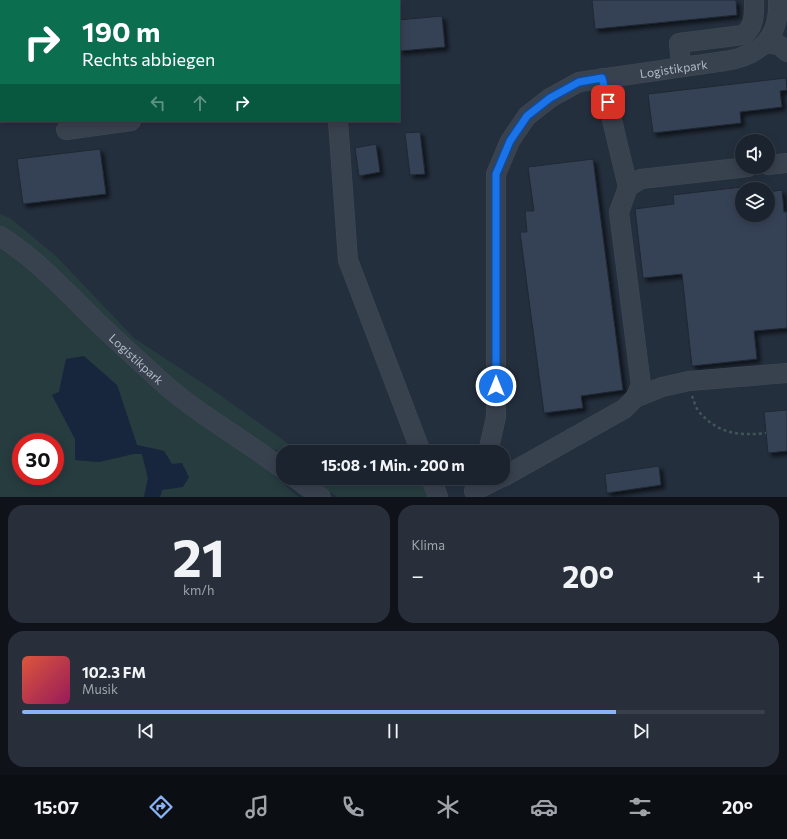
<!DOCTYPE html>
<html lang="de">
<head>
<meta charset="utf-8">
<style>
  body { margin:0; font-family:Commissioner,sans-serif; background:#282f3a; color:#f1f3f6; height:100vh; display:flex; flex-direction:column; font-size:15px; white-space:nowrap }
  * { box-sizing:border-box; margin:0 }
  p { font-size:13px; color:#a0a4aa }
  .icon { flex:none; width:22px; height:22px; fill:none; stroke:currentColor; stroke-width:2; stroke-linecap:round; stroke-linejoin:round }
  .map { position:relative; height:497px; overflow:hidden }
  .sheet { display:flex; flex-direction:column; gap:8px; padding:8px; background:#0f1319; flex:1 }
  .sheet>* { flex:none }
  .guide { position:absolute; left:0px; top:0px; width:400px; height:122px; box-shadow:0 2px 10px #0003,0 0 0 1px #39404a; background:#0b6e4f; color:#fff; overflow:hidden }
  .fabs { position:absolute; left:735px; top:134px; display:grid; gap:8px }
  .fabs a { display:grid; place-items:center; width:40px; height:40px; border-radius:50%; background:#1b232e; box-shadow:0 2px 10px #0003,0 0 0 1px #39404a; font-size:20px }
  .speed { position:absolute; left:12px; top:433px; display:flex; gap:8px; font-size:20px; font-weight:700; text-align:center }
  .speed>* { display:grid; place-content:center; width:52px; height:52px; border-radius:50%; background:#1b232e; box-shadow:0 2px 10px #0003,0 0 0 1px #39404a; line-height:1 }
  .speed .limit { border:6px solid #d22; background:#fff; color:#111 }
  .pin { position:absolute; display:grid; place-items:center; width:34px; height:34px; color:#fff; margin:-17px; border-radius:8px; box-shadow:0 2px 6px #0006 }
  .me { position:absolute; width:44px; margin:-22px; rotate:0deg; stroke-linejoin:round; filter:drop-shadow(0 0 3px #0008) }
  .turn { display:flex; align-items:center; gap:14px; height:84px; padding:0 16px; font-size:18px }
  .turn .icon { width:52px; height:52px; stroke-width:2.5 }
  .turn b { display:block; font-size:28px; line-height:34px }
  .lanes { display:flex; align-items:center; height:38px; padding:0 16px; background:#0003; justify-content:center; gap:20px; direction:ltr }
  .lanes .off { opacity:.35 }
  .big { font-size:30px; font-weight:700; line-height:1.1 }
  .sheet .card { flex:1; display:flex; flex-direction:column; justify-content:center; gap:6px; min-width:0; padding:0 14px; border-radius:16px; background:#282f3a }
  .sheet .dial { align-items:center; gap:0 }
  .dial b { font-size:52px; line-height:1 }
  .song { display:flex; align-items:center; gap:12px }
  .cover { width:48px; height:48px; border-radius:6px; background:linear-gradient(135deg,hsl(10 70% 55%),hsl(330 70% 35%)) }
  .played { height:4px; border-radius:2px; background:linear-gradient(90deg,#8ab4f8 80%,#39404a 80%) }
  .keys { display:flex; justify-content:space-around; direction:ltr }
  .heat { display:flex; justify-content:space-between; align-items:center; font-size:22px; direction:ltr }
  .sheet .tiles { flex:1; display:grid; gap:8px; grid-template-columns:1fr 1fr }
  .card:last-child { grid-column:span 2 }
  .trip { position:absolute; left:276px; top:445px; width:234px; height:40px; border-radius:16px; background:#1b232e; box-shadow:0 2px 10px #0003,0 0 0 1px #39404a; font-weight:700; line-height:40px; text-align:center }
  .menu { display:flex; height:64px; justify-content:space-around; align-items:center; background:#0b0e12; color:#a0a4aa }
  .menu .icon { width:28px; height:28px }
  .menu .on { color:#8ab4f8 }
  .menu b { font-size:18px; color:#f1f3f6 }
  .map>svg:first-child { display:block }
  .green { fill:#263c3f; fill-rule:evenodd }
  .water { fill:#17263c }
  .building { fill:#364354; stroke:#1f2835; filter:url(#shadow) }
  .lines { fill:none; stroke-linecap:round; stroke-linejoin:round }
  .minor-casing { stroke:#414a57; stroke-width:20 }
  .path { stroke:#3f5557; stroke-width:2.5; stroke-dasharray:3 3; stroke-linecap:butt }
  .minor { stroke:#38414e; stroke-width:19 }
  .route-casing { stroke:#114b97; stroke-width:10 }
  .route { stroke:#1a73e8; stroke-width:7 }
  .labels { text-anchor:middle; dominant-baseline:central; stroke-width:4; stroke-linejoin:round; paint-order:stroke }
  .street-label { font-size:12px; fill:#b4bcc9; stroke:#1d2633 }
</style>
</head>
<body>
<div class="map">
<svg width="787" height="497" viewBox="0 0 787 497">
  <defs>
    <filter id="shadow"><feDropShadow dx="3.5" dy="3.5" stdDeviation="2" flood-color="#0009"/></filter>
  </defs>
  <rect width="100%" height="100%" fill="#242f3e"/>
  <!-- green -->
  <path class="green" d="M0,214L10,218L56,256L134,338L210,388L300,452H283V456L276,450L260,444L169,377L0,228Z
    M0,245L261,464L298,497H160L172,464L164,451L137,445L117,385L66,359L59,392L52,395L75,439V460L99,462L133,454H142L148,478L144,497H0ZM21,442H55V476H21Z
    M312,478H424L431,497H337Z"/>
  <!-- water -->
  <path class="water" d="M84,356L117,385L137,445L164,451L172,464L182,463L189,477L183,487L162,490L160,497H144L148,478L142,454H133L99,462L75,460V439L52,395L59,392L66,359Z"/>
  <!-- building -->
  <path class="building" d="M592,0H736L737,15L595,29Z
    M442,16L445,47L399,51V20Z
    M786,78L787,90L780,91L782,107L740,112L741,123L653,133L648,94Z
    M420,132L425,174L410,175L405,133Z
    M376,144L380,172L359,176L355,148Z
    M100,149L106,194L23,204L17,159Z
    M593,159L623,390L581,396L583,408L544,413L520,232H527L525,211H534L528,167Z
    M742,187V215H768V192L782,190L784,212H787V328L754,331L757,359L692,366L682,274L643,278L635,209L674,204L673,195Z
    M787,410V451L768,453L764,412Z
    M659,466L661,485L607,493L605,474Z"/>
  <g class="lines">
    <!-- minor casing -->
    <g class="minor-casing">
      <g id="minor">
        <path d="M188,0V1"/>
        <path d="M328,0V1"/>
        <path d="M766,43L779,45L787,52"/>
        <path d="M681,66L679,43L743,35C755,27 754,14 754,0"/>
        <path d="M602,78L628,187"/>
        <path d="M338,121L348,260L421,452"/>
        <path d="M66,130L131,121"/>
        <path d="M768,165L787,163"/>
        <path id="s1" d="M0,236C33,257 59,284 87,312C111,336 137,359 162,382C199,415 243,439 283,469"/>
        <path d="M635,398L662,387L689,381L787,373"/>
        <path id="s2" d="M488,452L496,417V174L510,141L527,116L550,98L579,82L725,61C761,55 780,38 778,0"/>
        <path d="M503,477L624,409L635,398L641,385L619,212L628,187L641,179L748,167"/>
        <path d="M295,478L321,497"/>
        <path d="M431,478L438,497"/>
        <path d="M474,491L500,478"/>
      </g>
    </g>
    <!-- path -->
    <path class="path" d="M692,396C694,401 696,409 700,413C719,434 740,436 766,433"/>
    <!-- minor -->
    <use href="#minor" class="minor"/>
  </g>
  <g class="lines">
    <!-- route casing -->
    <g class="route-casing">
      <path id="route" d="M496,386V174L510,141L527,116L550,98L579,82L602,78L608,102"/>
    </g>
    <!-- route -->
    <use href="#route" class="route"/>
  </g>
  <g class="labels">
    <!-- street labels -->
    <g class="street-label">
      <text stroke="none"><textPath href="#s2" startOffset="503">Logistikpark</textPath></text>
      <text stroke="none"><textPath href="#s1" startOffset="184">Logistikpark</textPath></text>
    </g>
  </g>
</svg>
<div class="fabs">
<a><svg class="icon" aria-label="sound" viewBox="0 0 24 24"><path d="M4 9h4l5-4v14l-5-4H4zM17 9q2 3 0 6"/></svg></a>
<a><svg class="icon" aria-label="layers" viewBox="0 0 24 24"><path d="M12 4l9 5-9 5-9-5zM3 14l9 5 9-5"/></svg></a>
</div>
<div class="speed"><div class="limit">30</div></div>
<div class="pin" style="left:608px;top:102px;background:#d93025"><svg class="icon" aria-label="arrive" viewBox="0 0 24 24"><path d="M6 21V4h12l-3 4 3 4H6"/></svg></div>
<svg class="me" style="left:496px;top:386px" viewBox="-20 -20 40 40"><circle r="17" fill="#1a73e8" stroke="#fff" stroke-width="3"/><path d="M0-11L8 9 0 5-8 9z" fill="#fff"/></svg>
<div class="trip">15:08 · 1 Min. · 200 m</div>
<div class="guide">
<div class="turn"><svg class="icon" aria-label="right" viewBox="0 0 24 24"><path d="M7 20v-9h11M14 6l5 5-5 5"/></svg><div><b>190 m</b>Rechts abbiegen</div></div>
<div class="lanes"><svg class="icon off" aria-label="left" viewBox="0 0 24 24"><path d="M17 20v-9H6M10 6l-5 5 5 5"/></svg><svg class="icon off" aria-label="ahead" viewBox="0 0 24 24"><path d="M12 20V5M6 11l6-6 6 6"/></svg><svg class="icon" aria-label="right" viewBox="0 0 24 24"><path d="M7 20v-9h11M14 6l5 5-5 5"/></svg></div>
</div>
</div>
<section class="sheet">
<div class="tiles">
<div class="card dial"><b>21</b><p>km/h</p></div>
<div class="card"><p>Klima</p>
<div class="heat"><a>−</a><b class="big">20°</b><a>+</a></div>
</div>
<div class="card">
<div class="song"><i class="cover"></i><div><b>102.3 FM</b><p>Musik</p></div></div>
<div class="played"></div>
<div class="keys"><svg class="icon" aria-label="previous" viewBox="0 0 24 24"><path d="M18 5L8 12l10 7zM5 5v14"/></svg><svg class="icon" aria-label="pause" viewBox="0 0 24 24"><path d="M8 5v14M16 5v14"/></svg><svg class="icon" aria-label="next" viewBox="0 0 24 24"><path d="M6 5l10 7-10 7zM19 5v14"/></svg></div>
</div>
</div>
</section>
<nav class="menu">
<b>15:07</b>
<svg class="icon on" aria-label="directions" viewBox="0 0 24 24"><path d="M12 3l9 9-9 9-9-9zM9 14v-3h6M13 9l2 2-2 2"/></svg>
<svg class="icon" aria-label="music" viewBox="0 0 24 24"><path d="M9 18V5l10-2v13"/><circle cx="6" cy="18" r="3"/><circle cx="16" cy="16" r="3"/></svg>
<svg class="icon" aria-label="phone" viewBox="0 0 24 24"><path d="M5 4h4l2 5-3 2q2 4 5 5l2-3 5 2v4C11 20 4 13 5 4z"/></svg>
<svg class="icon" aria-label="climate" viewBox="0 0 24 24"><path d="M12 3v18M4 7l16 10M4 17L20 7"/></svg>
<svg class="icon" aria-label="car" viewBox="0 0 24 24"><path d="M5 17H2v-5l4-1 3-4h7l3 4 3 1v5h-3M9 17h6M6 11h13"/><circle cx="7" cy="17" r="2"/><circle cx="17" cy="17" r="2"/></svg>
<svg class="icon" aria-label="filters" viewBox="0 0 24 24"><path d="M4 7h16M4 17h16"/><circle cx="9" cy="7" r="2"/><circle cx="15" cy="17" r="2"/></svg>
<b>20°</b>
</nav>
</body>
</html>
